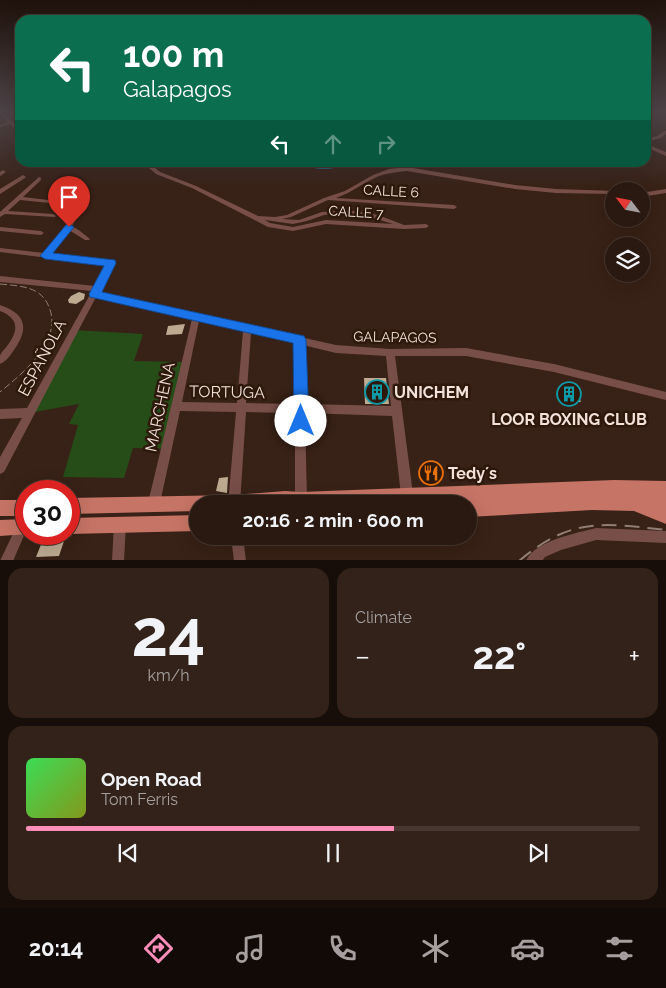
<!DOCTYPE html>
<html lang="en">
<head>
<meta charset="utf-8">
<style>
  body { margin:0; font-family:Raleway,sans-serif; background:#322219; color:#f1f3f6; height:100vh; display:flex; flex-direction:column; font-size:19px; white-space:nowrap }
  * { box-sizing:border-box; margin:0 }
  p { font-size:16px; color:#a5a09f }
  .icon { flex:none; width:28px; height:28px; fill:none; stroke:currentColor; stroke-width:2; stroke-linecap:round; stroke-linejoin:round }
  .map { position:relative; height:560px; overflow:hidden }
  .panel { display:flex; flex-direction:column; gap:8px; padding:8px; background:#170e09; flex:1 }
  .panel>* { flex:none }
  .top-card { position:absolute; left:15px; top:15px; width:636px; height:152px; border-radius:15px; box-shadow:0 5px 20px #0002,0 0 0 1px #463830; background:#0b6e4f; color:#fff; overflow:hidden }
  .needle { width:32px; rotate:302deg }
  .controls { position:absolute; left:605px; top:182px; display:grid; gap:10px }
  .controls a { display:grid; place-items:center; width:45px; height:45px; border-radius:50%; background:#2a1910; box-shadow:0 5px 20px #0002,0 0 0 1px #463830; font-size:25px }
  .speed { position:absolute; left:15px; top:480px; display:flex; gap:10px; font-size:25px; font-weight:700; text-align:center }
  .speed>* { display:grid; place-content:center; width:65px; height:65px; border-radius:50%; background:#2a1910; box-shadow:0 5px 20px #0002,0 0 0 1px #463830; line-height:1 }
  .speed .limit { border:8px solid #d22; background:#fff; color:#111 }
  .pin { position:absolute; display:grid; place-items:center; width:42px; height:42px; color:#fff; margin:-51px -21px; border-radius:50% 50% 50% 0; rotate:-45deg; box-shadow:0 0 5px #0007 }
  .pin .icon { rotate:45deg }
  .me { position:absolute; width:55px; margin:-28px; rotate:0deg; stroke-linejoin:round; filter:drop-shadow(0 0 4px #0008) }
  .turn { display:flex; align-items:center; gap:18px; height:105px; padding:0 25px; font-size:22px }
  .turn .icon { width:65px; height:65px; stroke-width:2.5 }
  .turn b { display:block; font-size:35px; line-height:42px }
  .lanes { display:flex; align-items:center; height:48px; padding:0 25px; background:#0003; justify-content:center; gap:25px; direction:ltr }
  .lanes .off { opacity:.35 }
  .big { font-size:38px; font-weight:700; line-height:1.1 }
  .panel .widget { flex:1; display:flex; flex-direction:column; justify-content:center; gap:8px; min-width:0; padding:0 18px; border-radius:15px; background:#322219 }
  .panel .dial { align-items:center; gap:0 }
  .dial b { font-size:65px; line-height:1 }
  .song { display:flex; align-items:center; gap:15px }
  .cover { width:60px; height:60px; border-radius:8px; background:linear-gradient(135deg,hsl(130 70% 55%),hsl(70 70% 35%)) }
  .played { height:5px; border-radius:2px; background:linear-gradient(90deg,#ff8ebb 60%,#463830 60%) }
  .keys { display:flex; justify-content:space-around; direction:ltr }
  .heat { display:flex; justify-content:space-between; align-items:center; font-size:28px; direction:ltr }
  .panel .tiles { flex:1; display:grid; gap:8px; grid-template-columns:1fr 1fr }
  .widget:last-child { grid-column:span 2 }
  .trip { position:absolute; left:189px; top:495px; width:288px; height:50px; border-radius:25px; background:#2a1910; box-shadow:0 5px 20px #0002,0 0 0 1px #463830; font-weight:700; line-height:50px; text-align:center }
  .tabs { display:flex; height:80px; justify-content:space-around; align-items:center; background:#110a06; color:#a5a09f }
  .tabs .icon { width:35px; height:35px }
  .tabs .current { color:#ff8ebb }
  .tabs b { font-size:22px; color:#f1f3f6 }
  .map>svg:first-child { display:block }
  .green { fill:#264c18 }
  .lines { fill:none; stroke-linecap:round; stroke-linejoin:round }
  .river { fill:#14799c; fill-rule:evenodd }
  .building { fill:#bdaa91 }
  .minor { fill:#784f48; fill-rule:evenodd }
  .major { fill:#c67465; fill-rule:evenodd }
  .rail-far1 { stroke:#917d73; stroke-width:1; stroke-dasharray:7 3; stroke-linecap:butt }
  .rail { stroke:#917d73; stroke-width:2; stroke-dasharray:15 8; stroke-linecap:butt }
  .route { fill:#1a73e8; stroke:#114b97 }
  .labels { text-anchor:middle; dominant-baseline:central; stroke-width:5; stroke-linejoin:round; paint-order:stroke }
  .street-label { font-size:14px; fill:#f2e2da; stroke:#2e180c }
  .near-street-label { font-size:16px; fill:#f2e2da; stroke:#2e180c }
  .near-poi-label { font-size:16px; font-weight:bold; fill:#f2e2da; stroke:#2e180c; text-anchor:start }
</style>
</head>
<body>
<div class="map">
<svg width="666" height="561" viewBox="0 0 666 561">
  <rect width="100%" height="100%" fill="#382116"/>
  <!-- green -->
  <path class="green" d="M74,330L143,334L134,361L185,362L167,449L133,448L124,478L63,477L78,425L69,424L79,404L29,413Z"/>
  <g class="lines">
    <!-- river -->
    <path class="river" d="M294,162L322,165L350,162C334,172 311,170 294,162Z"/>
  </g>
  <!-- building -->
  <path class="building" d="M79,292L85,294L84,299L76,304L69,303L68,300L71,296Z
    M185,324L182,334L166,335L168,326Z
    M364,378H386L389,404H365Z
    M558,387H575L581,402L563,401Z
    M228,477L227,493L216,491L219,478Z
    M66,535L59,556L36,557L44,537Z"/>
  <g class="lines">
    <!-- minor -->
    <path class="minor" d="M0,112H3L20,130V134L10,124L0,127V125L8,122L0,113Z
      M664,131H666V134L661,138L646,142V139L657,136Z
      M646,144L666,152V156L646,147Z
      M142,162H148L160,172L196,186L258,216L275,217L287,215L324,198L345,191L373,175L389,169L407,167L515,185L556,189L616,191H614V194L556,193L515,189L407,171C397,172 389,173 379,176C364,182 353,192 336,198L454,205L457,207L454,209L328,200L291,217L282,219L299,220L322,212L348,210L378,215L404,225L426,224L429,226L426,228L404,229L326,224L293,231L268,227L192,188L156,174ZM339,213L367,216L393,224L326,220L293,227L270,223L265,220L293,224L307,221L324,215Z
      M3,170L6,172L0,176V172Z
      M23,175L26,177L25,178L0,194V189Z
      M39,177L41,178V180L23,197L48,200L51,202L50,203L20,200L8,211L53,214L56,216L55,217L5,214L0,217V212Z
      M666,189V193L641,197V193Z
      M75,214L78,216L72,226L80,231L90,239L89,240H85L69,230L51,254L114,261L115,263L99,292L336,345L390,349L466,348L554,364L666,392V400L554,372L466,356H395L413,494L417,504H405L401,495L392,416L305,413L307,500L305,504H297L295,500V413L246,412L240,504H228L236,412L180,411L160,503L158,507L154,509L150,507L148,503L192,319L96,297L4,472L0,474V457L22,418L0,419V409L27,408L92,291L0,282V276L95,286L106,265L0,252V248L44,253L65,226L73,215ZM199,321L243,331L237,403L182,402ZM251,333L295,343V404L246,403ZM303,345L336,353L386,356L391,406L305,404Z
      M0,227L41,231L44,233L41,235L0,231Z
      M0,305C23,313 30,325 16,347C12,353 7,361 0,364C0,361 0,358 0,356C1,352 5,349 7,346C19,331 19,318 0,311Z
      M120,518L124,520L126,524L124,561H112L114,524L116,520Z
      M22,521L26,523V531L13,561H0L18,523Z
      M596,528L666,531V543L596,540L561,550L545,557L542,561H526C534,541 577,533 596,528Z
      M231,536H243L246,561H234Z"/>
    <!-- major -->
    <path class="major" d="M614,480L666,481V524L634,511L592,510L468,517V504H462L467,501L405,504H198V511L69,514V498L234,495L285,491L301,492Z
      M0,500H26V516H0Z
      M198,515V531L69,534H68L69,518Z
      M26,519V534H29L0,536V520Z"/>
    <!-- rail-far1 -->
    <path class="rail-far1" d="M0,284C20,286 41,286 49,307C63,341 23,373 0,392"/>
    <!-- rail -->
    <path class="rail" d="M519,561C571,517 602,523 666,530"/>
  </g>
  <!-- sky -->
  <linearGradient id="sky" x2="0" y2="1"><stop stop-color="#1f120c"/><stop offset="0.59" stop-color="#4d4347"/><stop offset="1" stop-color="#4d4347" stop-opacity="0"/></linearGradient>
  <rect width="666" height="190" fill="url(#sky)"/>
  <!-- route -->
  <path class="route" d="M69,224L74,227L53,253L115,260L116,263L102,292L304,336L306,340L309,421L307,427L301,429L296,427L294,421L293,343L90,297L89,294L104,266L45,259L40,256L66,225Z"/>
  <!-- icons -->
  <defs>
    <g id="building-ring" transform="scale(1.25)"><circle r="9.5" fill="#2e180c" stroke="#0f9aa8" stroke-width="1.5"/><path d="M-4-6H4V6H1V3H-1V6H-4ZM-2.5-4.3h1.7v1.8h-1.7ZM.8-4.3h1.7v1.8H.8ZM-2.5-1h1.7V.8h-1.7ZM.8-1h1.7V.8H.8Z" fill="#0f9aa8"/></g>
    <g id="restaurant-ring" transform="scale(1.25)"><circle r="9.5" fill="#2e180c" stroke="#e8710a" stroke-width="1.5"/><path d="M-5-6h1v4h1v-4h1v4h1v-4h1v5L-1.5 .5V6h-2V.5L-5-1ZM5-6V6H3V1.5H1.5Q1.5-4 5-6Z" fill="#e8710a"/></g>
  </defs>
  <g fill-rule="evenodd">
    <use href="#building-ring" x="377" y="392"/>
    <use href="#building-ring" x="569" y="394"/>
    <use href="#restaurant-ring" x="431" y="473"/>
  </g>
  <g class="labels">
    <!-- street labels -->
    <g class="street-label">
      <text transform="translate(391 191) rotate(3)">CALLE 6</text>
      <text transform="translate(356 212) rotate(3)">CALLE 7</text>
      <text transform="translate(395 337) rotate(1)">GALAPAGOS</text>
    </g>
    <!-- near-street labels -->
    <g class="near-street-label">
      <text transform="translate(42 358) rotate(-62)">ESPAÑOLA</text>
      <text transform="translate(227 392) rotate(1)">TORTUGA</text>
      <text transform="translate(160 407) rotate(-78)">MARCHENA</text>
    </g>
    <!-- near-poi labels -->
    <g class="near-poi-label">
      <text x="394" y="392">UNICHEM</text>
      <text x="569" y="419" text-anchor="middle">LOOR BOXING CLUB</text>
      <text x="448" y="473">Tedy´s</text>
    </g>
  </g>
</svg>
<div class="controls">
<a><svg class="needle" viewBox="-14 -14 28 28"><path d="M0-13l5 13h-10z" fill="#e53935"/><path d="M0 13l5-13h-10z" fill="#a5a09f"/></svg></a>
<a><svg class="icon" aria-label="layers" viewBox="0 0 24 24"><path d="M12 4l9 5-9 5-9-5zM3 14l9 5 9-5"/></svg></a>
</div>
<div class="speed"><div class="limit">30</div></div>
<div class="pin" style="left:69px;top:227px;background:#d93025"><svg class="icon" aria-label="arrive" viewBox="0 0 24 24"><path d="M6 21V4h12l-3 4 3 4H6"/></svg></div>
<svg class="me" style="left:301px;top:421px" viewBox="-20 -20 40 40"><circle r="19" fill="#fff"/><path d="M0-13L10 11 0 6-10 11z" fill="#1a73e8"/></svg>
<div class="trip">20:16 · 2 min · 600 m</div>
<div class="top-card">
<div class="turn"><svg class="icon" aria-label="left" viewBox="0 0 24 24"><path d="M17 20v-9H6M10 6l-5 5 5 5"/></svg><div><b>100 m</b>Galapagos</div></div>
<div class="lanes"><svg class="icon" aria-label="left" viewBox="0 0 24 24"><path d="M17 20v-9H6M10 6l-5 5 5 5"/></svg><svg class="icon off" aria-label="ahead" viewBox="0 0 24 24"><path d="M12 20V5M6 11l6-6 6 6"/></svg><svg class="icon off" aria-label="right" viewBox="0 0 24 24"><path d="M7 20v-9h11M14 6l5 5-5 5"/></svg></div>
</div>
</div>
<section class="panel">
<div class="tiles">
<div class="widget dial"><b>24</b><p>km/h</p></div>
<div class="widget"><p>Climate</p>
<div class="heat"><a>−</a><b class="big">22°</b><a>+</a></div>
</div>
<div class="widget">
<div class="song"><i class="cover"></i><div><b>Open Road</b><p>Tom Ferris</p></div></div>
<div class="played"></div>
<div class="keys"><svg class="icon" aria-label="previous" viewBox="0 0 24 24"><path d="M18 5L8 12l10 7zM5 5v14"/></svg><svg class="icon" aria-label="pause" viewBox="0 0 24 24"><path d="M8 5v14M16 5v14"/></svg><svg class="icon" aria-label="next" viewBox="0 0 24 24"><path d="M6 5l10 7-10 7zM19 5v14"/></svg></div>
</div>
</div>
</section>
<nav class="tabs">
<b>20:14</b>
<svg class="icon current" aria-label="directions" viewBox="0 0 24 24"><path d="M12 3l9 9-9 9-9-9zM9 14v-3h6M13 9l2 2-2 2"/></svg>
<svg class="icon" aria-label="music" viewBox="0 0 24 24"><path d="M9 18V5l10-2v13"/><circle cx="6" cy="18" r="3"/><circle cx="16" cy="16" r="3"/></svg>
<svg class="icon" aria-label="phone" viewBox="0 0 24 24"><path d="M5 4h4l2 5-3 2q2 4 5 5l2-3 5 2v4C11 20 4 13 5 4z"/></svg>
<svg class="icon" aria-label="climate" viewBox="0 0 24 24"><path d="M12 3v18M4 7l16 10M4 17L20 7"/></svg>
<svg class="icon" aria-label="car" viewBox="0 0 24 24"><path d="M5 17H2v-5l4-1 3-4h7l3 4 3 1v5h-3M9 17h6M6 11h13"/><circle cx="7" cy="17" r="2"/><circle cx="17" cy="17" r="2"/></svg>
<svg class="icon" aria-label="filters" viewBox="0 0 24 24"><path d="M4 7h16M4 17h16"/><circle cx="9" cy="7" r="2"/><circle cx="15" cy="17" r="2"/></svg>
</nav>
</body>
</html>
